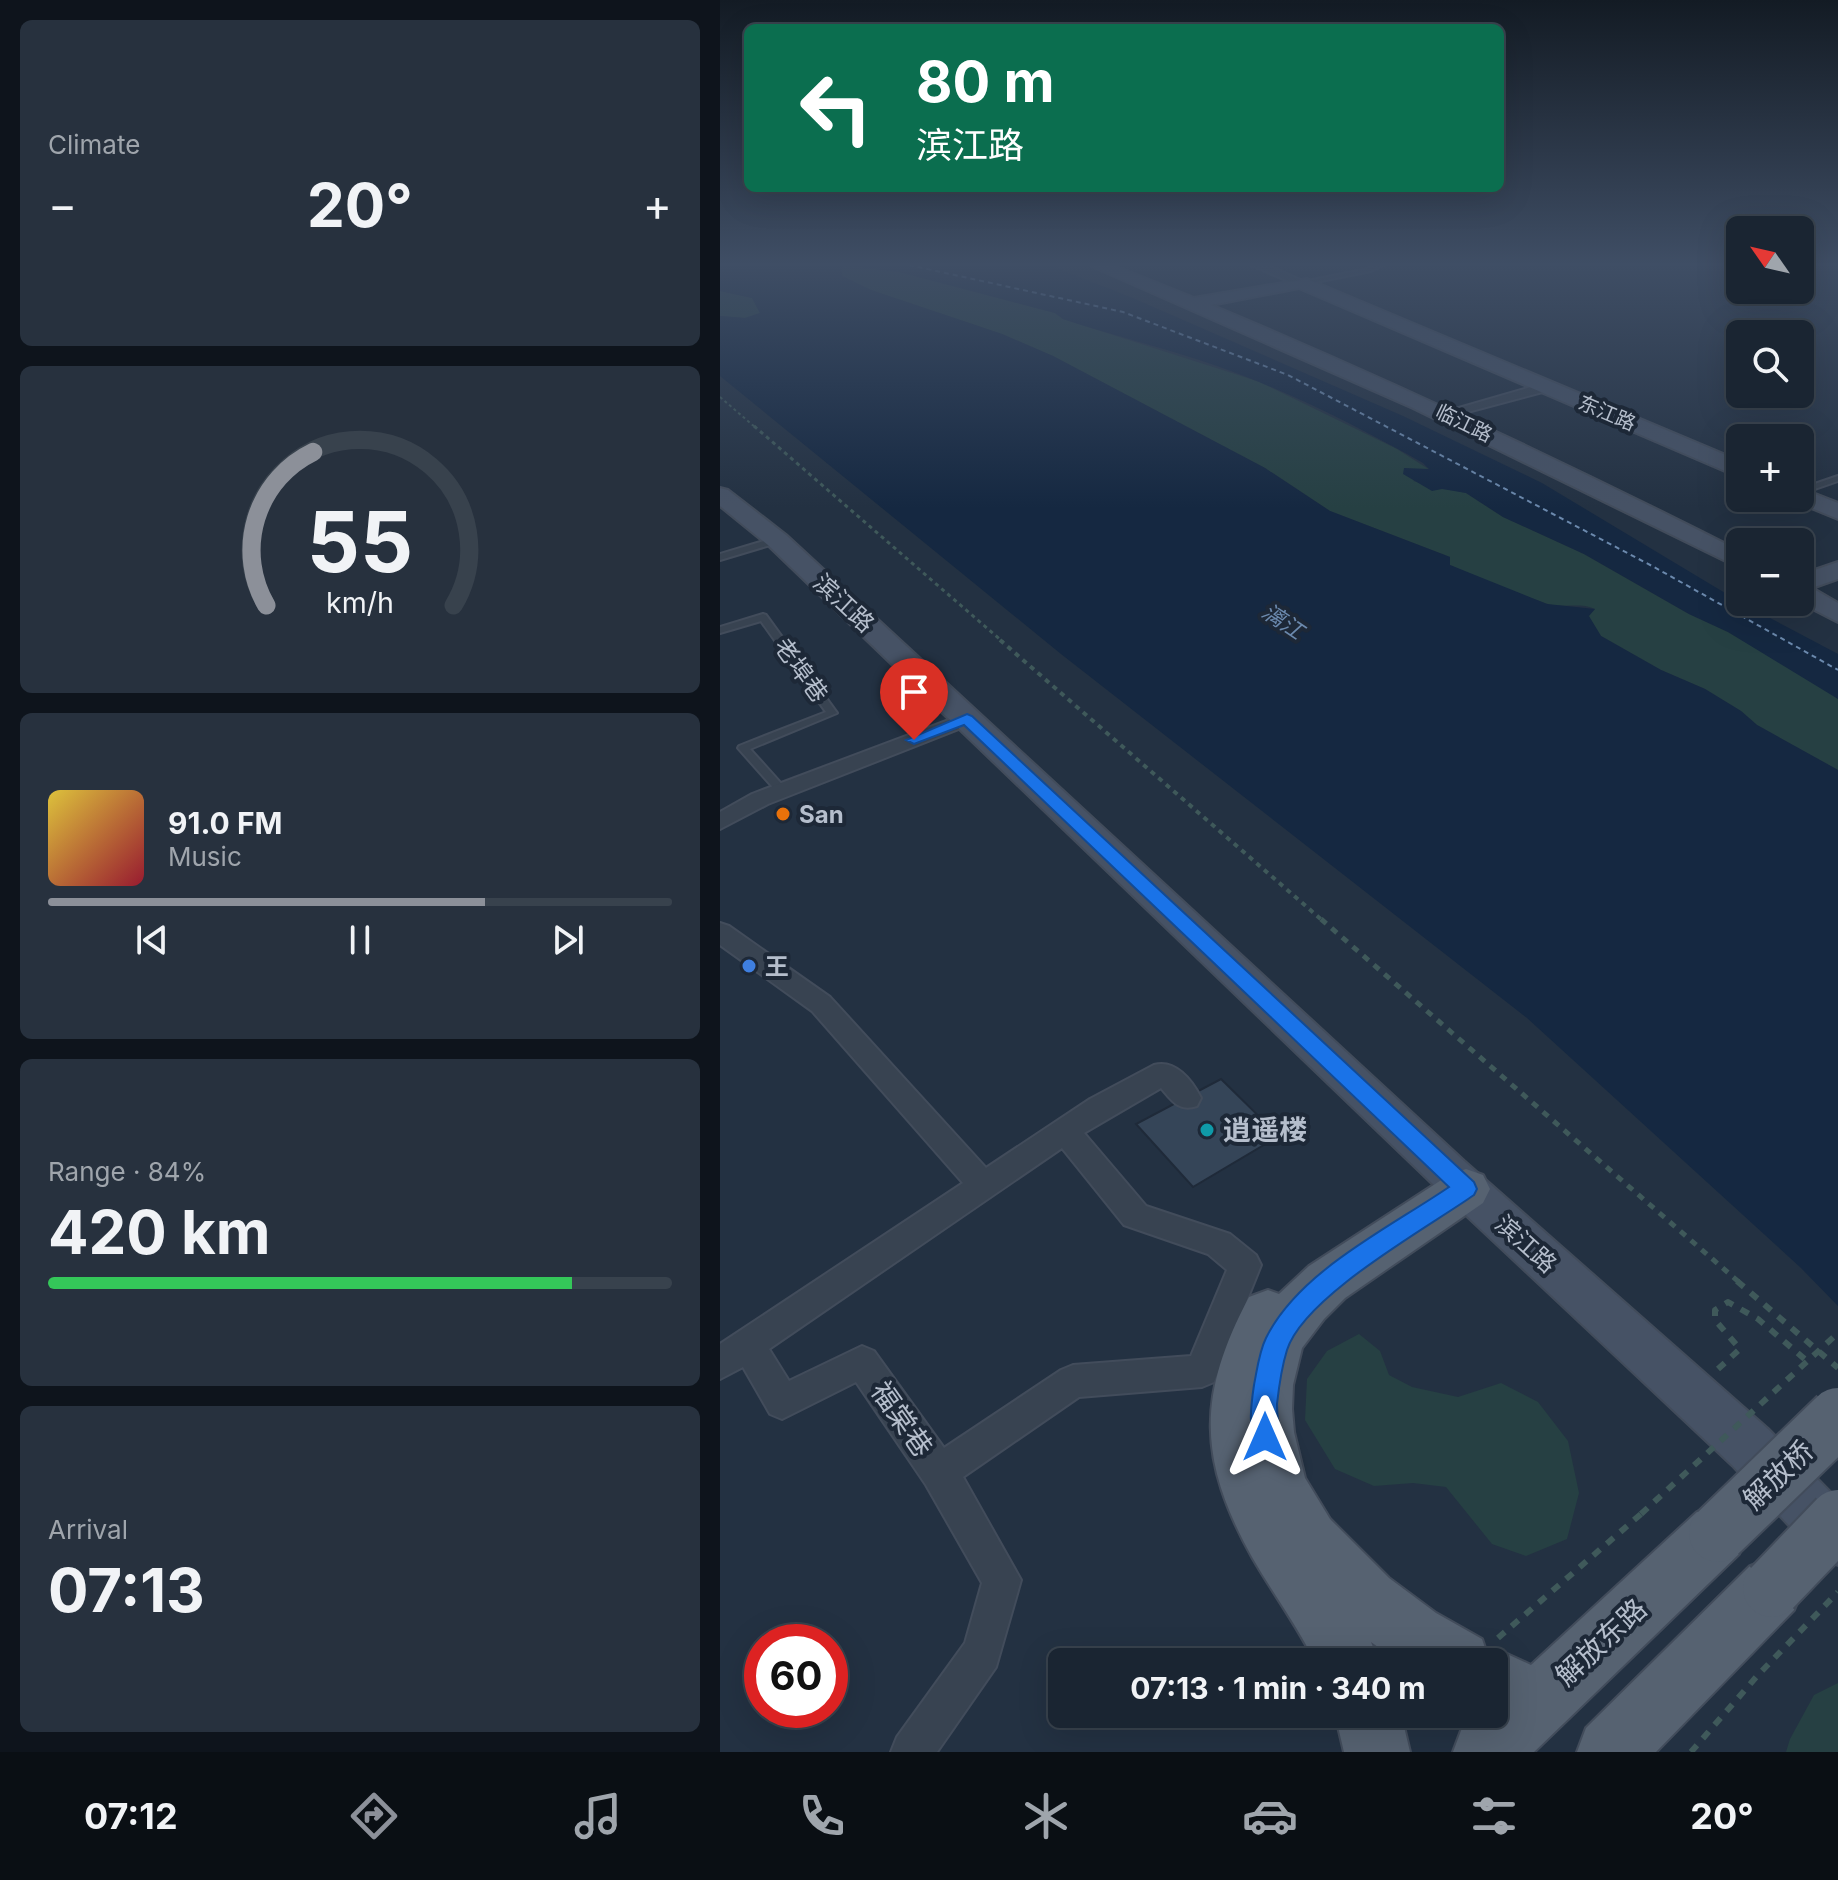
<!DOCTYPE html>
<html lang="en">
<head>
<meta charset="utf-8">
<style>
  body { margin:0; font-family:Inter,"Noto Sans SC",sans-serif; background:#27313e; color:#f1f3f6; height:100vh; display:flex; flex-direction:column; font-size:30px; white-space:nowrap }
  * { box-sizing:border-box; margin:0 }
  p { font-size:26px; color:#9fa5ac }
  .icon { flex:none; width:44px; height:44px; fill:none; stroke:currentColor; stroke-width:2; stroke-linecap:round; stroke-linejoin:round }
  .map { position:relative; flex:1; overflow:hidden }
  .panel { display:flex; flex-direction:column; gap:20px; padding:20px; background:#0e141c; width:720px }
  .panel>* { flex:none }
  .banner { position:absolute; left:24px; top:24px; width:760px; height:168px; border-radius:12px; box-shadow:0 8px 32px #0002,0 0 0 2px #38424d; background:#0b6e4f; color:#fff; overflow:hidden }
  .needle { width:52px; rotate:304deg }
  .fabs { position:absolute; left:1006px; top:216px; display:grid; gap:16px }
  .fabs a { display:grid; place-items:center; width:88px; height:88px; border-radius:12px; background:#1a2532; box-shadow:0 8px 32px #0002,0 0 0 2px #38424d; font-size:40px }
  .speed { position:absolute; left:24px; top:1624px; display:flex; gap:16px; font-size:40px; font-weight:700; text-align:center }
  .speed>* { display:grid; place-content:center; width:104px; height:104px; border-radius:50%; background:#1a2532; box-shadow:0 8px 32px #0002,0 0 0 2px #38424d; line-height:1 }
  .speed .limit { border:12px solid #d22; background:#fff; color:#111 }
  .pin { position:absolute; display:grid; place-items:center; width:68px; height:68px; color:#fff; margin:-82px -34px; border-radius:50% 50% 50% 0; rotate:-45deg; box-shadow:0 0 8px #0007 }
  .pin .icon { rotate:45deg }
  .me { position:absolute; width:88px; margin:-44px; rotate:0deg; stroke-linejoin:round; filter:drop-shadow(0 0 6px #0008) }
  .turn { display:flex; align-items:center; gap:28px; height:168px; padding:0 40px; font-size:36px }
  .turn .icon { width:104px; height:104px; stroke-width:2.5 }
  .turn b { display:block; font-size:56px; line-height:68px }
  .big { font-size:60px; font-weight:700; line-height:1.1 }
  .panel .widget { flex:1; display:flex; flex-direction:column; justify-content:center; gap:12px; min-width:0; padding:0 28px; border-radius:12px; background:#27313e }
  .panel .dial { align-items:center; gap:0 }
  .dial svg { height:208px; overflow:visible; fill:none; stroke:#38424d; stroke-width:7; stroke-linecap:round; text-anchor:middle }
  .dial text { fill:#f1f3f6; stroke:none }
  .song { display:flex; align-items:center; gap:24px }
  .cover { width:96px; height:96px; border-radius:12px; background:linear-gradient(135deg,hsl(50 70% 55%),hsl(350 70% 35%)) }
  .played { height:8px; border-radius:4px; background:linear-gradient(90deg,#8c9099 70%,#38424d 70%) }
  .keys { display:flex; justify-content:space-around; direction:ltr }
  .heat { display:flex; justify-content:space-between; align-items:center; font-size:44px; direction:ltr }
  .charge { height:12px; border-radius:6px; background:linear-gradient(90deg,#34c759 84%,#38424d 0) }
  .trip { position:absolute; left:328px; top:1648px; width:460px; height:80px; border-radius:12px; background:#1a2532; box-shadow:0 8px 32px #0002,0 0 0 2px #38424d; font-weight:700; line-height:80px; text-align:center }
  .tab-bar { display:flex; height:128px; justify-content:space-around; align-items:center; background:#0a0f14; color:#9fa5ac }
  .tab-bar .icon { width:56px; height:56px }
  .tab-bar .active { color:#8c9099 }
  .tab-bar b { font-size:36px; color:#f1f3f6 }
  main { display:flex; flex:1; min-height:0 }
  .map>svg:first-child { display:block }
  .green { fill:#264043 }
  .water { fill:#152841 }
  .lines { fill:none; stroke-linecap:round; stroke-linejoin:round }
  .ferry { stroke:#6b89ad; stroke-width:2; stroke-dasharray:5 4; stroke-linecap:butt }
  .building { fill:#354558; stroke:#1f2a39; stroke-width:2 }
  .lane-casing { stroke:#424c5b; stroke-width:4 }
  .street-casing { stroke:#424c5b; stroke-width:4 }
  .secondary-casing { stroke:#424c5b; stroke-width:4 }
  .primary-casing { stroke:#424c5b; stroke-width:4 }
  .path-far4 { stroke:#3f595a; stroke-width:2; stroke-dasharray:3 3; stroke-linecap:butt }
  .path-far3 { stroke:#3f595a; stroke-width:3; stroke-dasharray:4 4; stroke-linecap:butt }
  .path-far2 { stroke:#3f595a; stroke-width:4; stroke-dasharray:5 5; stroke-linecap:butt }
  .path-far1 { stroke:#3f595a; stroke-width:5; stroke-dasharray:7 7; stroke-linecap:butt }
  .path { stroke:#3f595a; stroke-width:6; stroke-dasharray:9 9; stroke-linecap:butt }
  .lane { fill:#384351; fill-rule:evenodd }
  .street { fill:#384351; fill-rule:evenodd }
  .secondary { fill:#465265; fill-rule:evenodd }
  .primary { fill:#566271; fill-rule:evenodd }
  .primary-bridge-casing { stroke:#424c5b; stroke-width:62; stroke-linecap:butt }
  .path-bridge { stroke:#3f595a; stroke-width:6; stroke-dasharray:9 9; stroke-linecap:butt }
  .primary-bridge { stroke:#566271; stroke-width:58 }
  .route { fill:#1a73e8; stroke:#114b97; stroke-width:2 }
  .food-dot { fill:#e8710a; stroke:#1d2837; stroke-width:3 }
  .shop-dot { fill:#3f7fe0; stroke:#1d2837; stroke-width:3 }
  .culture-dot { fill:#0f9aa8; stroke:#1d2837; stroke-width:3 }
  .labels { text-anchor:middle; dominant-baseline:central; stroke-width:8; stroke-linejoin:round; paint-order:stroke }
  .far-street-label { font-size:20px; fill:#b5becc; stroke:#1d2837 }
  .far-water-label { font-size:22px; font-style:italic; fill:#6b89ad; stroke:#1d2837 }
  .street-label { font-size:24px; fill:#b5becc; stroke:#1d2837 }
  .poi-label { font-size:24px; font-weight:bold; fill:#b5becc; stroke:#1d2837; text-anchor:start }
  .near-poi-label { font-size:28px; font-weight:bold; fill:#b5becc; stroke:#1d2837; text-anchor:start }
  .near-street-label { font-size:28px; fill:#b5becc; stroke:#1d2837 }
</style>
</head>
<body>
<main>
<section class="panel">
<div class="widget"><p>Climate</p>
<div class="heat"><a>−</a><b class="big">20°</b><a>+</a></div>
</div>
<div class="widget dial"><svg viewBox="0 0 100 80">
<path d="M14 69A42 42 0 1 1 86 69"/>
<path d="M14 69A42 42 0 0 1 32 10" stroke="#8c9099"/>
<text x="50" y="56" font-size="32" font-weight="700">55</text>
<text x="50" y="72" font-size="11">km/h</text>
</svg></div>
<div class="widget">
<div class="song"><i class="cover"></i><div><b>91.0 FM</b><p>Music</p></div></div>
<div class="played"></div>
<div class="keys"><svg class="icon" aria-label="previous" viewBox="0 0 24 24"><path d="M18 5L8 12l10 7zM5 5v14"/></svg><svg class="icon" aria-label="pause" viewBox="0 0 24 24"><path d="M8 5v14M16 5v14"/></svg><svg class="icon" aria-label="next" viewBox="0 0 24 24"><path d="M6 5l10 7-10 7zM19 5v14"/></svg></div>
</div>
<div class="widget"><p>Range · 84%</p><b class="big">420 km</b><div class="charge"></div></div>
<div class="widget"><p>Arrival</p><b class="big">07:13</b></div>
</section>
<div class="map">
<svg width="1118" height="1752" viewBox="0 0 1118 1752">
  <rect width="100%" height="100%" fill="#233142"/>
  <!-- green -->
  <path class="green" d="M122,264L180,272L335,313L343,319L540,382L677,449L710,470L693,481L746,493L783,517L864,554L969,614L1008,632L1107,690L1118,699V770L1037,725L1021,711L985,689L941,670L881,636L868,616L875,609C861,602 841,609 825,603C793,592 761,579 730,565V557L610,511L545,468L333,356L282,334L151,290L122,276Z
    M0,291L32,298L40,313L25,318L0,316Z
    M639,1334L660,1351L669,1375L692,1387L738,1397L781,1383L818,1402L848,1441L859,1493L847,1539L806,1556L772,1544L726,1487L693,1483L654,1486L615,1469L585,1420L587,1379L607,1351Z
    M1118,1683V1752H1066L1070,1739L1094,1695Z"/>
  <!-- water -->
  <path class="water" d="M0,263H324L415,299L683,416L822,483L1020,602L1118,654V699L1008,632L969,614L864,554L783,517L746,493L722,489L712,491L683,474L684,468L709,469L703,463C637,426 568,391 497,366C446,348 394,336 343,319L335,313L179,272L122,265V276L151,290L282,334L333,356L545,468L610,511L730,557V565L827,604L875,609L869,616L881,636L941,670L985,689L1021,711L1037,725L1118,770V1306L1081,1268L807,1018L341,654L0,376V316L25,318L40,313L32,298L0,291Z"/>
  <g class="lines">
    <!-- ferry -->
    <path class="ferry" d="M180,263L403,312L568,375L934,567L1118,670"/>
  </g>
  <!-- building -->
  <path class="building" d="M501,1079L559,1136L473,1187L416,1124Z"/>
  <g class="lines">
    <!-- lane casing -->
    <g class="lane-casing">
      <path id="lane" d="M660,263H667L651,271L581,285L578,283L647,269Z
        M1118,476V481L1080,494V489Z
        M57,537L61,540L60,542L0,560V554Z
        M43,614L46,615L117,713L30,749L66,789L68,791L66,793H58L18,748L19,746L106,712L41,621L0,633V627Z"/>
    </g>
    <!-- street casing -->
    <g class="street-casing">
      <path id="street" d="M527,263H542L587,283L577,285Z
        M825,383L832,387L830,390L725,418L718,414Z
        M247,713L254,715L257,719L254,723L48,804L0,829V812L32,794Z
        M0,923L9,926L110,997L266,1168L370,1099L434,1065C455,1059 472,1080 481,1098L477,1106C459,1112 452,1101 441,1088L364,1133L426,1206L510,1234L536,1255L541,1265L494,1382L482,1387L359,1397L243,1477L301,1580L276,1667L217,1752H171L177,1737L245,1643L262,1583L206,1485L136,1382L62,1419L50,1414L23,1367L0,1379V1344L243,1183L92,1011L0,945ZM342,1148L404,1225L488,1254L507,1270L471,1356L353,1365L341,1370L224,1448L154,1351L142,1346L69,1381L49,1349Z"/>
    </g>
    <!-- secondary casing -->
    <g class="secondary-casing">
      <path id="secondary" d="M365,263H387L474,298L587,279L1020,461V476L1012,474L579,288L491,305C670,380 846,463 1020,551V568L693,408Z
        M0,488L8,490L66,535L744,1161L1048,1429L1118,1500V1565L1099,1557L1012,1465L714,1185L48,545L0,506Z
        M1080,488L1118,503V519L1072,500L1080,498Z
        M1118,562V579L1092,588L1118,603V622L1079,602L1080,575Z"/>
    </g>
    <!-- primary casing -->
    <g class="primary-casing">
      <path id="primary" d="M746,1169L763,1175L770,1189L763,1203L625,1298L604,1319L582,1348L573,1385L572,1409L574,1432L585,1478L610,1519L669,1578L716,1613L762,1639L766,1651L774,1648L811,1665L977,1512L998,1503L1019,1512L1028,1533L1019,1554L814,1752H733L742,1728L758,1714H774V1662H679L651,1642L659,1662H595C577,1625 552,1592 532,1557C478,1460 477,1395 529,1297L548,1290L559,1294L589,1266L729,1175Z
        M1052,1557L1074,1566L1083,1588L1074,1610L936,1752H857L866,1728L1030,1566Z
        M615,1714H681L690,1752H624Z"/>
    </g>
    <!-- path-far4 -->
    <path class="path-far4" d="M0,397L36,428"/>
    <!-- path-far3 -->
    <path class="path-far3" d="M34,426L283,642"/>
    <!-- path-far2 -->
    <path class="path-far2" d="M280,640L603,921"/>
    <!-- path-far1 -->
    <path class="path-far1" d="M601,919L1020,1283"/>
    <!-- path -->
    <path class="path" d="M1017,1281L1118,1368
      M998,1369L1020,1349L995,1320V1310L1008,1302L1038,1319L1087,1361
      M778,1638L921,1514
      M971,1752L1038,1675L1118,1592"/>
    <!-- lane -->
    <use href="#lane" class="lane"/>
    <!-- street -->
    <use href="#street" class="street"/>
    <!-- secondary -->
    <use href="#secondary" class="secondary"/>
    <!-- primary -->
    <use href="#primary" class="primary"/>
    <!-- primary-bridge casing -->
    <g class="primary-bridge-casing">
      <path id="primary-bridge" d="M998,1533L1118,1417
        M1052,1588L1118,1519"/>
    </g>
    <!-- path-bridge -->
    <path class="path-bridge" d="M921,1514L1118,1333"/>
    <!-- primary-bridge -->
    <use href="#primary-bridge" class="primary-bridge"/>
  </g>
  <!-- sky -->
  <linearGradient id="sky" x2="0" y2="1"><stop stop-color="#131b24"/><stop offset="0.52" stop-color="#3f4e65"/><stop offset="1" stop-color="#3f4e65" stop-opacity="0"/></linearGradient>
  <rect width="1118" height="508" fill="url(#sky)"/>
  <!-- route -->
  <path class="route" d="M247,714L252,716L754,1182L757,1189L754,1195C707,1228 584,1296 567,1350C562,1366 559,1386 557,1404C557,1419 561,1432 555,1446L545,1450L536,1446C528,1427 531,1405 534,1385C537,1370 539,1352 546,1338C579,1271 669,1228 729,1187L244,725L194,744L186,740Z"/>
  <!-- markers -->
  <circle class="food-dot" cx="63" cy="814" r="8"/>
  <circle class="shop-dot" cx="29" cy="966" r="8"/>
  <circle class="culture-dot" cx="487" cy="1130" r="8"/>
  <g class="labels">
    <!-- far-street labels -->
    <g class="far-street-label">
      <text transform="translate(887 413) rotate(23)">东江路</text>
      <text transform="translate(744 423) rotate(26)">临江路</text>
    </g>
    <!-- far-water labels -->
    <g class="far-water-label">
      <text transform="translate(563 621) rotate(34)">漓江</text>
    </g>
    <!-- street labels -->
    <g class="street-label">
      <text transform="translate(124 603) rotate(43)">滨江路</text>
      <text transform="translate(81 670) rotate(54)">老埠巷</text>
      <text transform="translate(806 1244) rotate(42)">滨江路</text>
    </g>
    <!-- poi labels -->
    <g class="poi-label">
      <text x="79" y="814">San</text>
      <text x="45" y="966">王</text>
    </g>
    <!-- near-poi labels -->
    <g class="near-poi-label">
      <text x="503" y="1130">逍遥楼</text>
    </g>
    <!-- near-street labels -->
    <g class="near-street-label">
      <text transform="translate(182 1419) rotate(55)">福棠巷</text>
      <text transform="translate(1058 1475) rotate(-44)">解放桥</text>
      <text transform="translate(881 1642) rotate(-43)">解放东路</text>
    </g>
  </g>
</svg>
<div class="fabs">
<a><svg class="needle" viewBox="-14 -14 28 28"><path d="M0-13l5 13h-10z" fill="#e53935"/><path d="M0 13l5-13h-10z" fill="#9fa5ac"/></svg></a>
<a><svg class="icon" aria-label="search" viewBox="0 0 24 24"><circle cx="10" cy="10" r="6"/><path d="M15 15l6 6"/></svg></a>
<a>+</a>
<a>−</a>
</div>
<div class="speed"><div class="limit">60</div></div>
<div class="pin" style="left:194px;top:740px;background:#d93025"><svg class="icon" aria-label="arrive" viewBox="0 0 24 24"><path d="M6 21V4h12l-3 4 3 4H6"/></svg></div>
<svg class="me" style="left:545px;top:1437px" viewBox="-20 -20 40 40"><path d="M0-17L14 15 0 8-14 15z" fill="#1a73e8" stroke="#fff" stroke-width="4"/></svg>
<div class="trip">07:13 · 1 min · 340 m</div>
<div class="banner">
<div class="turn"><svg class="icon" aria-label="left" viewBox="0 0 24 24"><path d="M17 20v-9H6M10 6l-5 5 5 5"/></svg><div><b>80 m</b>滨江路</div></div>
</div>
</div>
</main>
<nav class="tab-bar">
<b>07:12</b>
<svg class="icon active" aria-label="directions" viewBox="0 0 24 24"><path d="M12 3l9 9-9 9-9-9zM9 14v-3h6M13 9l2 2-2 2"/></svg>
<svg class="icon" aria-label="music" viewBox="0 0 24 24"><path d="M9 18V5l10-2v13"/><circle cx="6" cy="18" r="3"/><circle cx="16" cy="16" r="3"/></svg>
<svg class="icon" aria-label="phone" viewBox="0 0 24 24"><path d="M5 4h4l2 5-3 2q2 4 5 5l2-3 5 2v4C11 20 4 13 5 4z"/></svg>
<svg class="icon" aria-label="climate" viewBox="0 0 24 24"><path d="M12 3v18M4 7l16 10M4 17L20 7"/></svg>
<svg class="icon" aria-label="car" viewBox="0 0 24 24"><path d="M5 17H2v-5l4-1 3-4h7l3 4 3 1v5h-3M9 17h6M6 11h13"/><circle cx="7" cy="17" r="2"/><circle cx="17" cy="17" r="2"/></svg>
<svg class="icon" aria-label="filters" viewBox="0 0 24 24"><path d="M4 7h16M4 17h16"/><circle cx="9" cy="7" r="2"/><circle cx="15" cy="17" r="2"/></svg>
<b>20°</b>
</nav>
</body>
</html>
